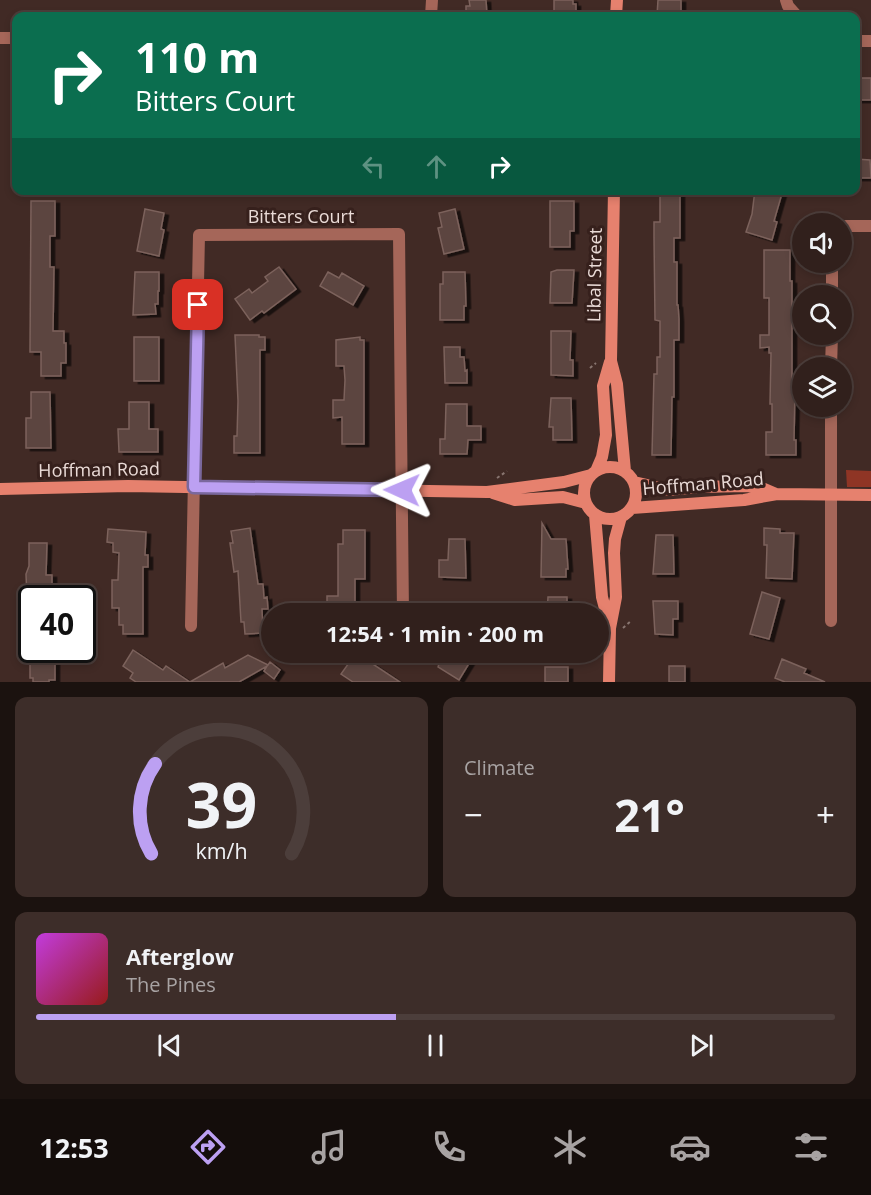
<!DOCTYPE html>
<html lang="en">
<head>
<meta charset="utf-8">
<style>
  body { margin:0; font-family:"Open Sans",sans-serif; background:#3d2d29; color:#f1f3f6; height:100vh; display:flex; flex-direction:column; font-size:22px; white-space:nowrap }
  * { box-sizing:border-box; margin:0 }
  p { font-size:20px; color:#a8a3a3 }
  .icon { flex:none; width:33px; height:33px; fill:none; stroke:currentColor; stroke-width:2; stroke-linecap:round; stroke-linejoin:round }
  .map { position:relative; height:682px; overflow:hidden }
  .drawer { display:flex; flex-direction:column; gap:15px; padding:15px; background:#1b120f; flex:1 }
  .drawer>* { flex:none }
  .guide { position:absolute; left:12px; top:12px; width:848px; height:183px; border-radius:12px; box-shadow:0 3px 9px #0003,0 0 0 2px #4c3e3b; background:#0b6e4f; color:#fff; overflow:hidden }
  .fabs { position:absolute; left:792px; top:213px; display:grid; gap:12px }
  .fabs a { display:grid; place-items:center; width:60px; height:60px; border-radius:50%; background:#31201c; box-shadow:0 3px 9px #0003,0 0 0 2px #4c3e3b; font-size:30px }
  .speed { position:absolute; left:18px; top:585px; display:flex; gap:12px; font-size:30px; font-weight:700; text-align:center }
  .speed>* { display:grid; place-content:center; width:78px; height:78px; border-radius:50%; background:#31201c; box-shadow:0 3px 9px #0003,0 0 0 2px #4c3e3b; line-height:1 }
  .speed .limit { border:3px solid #111; border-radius:9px; background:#fff; color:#111 }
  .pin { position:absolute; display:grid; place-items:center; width:51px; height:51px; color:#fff; margin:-26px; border-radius:12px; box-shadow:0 3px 9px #0006 }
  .me { position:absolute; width:66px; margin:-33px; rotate:271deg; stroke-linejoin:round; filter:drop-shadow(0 0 4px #0008) }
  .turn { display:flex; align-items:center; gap:21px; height:126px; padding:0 24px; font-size:27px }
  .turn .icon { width:78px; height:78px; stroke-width:2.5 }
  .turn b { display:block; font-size:42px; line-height:51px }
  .lanes { display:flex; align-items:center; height:57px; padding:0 24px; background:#0003; justify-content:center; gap:30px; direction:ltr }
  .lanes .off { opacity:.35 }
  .big { font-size:45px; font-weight:700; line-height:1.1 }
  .drawer .tile { flex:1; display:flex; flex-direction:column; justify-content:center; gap:9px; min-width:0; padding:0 21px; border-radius:12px; background:#3d2d29 }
  .drawer .dial { align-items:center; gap:0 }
  .dial svg { height:156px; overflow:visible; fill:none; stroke:#4c3e3b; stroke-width:7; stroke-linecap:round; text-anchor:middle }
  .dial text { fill:#f1f3f6; stroke:none }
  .song { display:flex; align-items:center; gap:18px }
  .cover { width:72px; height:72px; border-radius:9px; background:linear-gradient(135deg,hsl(290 70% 55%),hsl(0 70% 35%)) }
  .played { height:6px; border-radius:3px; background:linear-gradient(90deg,#bca0f2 45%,#4c3e3b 45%) }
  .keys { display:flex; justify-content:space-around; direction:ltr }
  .heat { display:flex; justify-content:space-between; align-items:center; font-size:33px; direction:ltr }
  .drawer .tiles { flex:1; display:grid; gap:15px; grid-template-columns:1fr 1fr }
  .tile:last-child { grid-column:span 2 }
  .trip { position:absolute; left:261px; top:603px; width:348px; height:60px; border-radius:30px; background:#31201c; box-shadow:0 3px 9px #0003,0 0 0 2px #4c3e3b; font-weight:700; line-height:60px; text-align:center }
  .menu { display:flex; height:96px; justify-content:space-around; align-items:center; background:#140d0b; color:#a8a3a3 }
  .menu .icon { width:42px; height:42px }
  .menu .selected { color:#bca0f2 }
  .menu b { font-size:27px; color:#f1f3f6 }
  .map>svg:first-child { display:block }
  .green { fill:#8f3525 }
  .building { fill:#5c443f; stroke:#7c625c; stroke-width:1.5; filter:url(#shadow) }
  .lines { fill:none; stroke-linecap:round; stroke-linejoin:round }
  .path { stroke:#887570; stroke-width:2; stroke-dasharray:3 3; stroke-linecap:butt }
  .street { stroke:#a56659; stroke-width:12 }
  .secondary { stroke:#e6816e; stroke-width:12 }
  .route-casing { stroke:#7a689d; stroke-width:15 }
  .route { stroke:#bca0f2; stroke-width:10 }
  .labels { text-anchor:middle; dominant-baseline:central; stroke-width:6; stroke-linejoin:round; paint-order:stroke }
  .street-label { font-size:18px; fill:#eadbd7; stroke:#36201c }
</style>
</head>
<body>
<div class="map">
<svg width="871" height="682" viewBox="0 0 871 682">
  <defs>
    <filter id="shadow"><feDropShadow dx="4.5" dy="2.5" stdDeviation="0" flood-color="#0009"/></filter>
  </defs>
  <rect width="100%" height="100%" fill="#412a25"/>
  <!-- green -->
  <path class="green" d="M846,470L871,471V487H847Z"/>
  <!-- building -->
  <path class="building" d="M469,0H486L487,16H466V6H470Z
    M554,0H573V4H576V16H554Z
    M658,0H681V16H657Z
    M855,78H871V100H855Z
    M855,159L870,160L871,178H855Z
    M755,190H783L774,221L777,222L772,240L746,232L752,214Z
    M660,192H680V238H674V262H677V305H678L679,319V340H674V397H672L671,455H652L654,374H657V357H660V321L655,320L654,237V222H660Z
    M31,201H55V236H50V267H54L53,331H64V343H66V363H61V376H41V352H30Z
    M550,201H574V231H570V247H550Z
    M145,209L164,213L161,229L164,230L159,256L137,251Z
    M455,209L464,249L444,254L438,228L442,227L439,213Z
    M764,250H790V281H792V388H795L794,440H796V455H766V432H772V404H770L771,353H769V347L760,348V335H769V298H764Z
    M279,267L296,289L264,313L262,311L250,320L235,299L249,289L252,293L268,281L265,277Z
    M557,270H574L572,303H550L551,272Z
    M135,272H159V291H158V304H155L156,314L133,315Z
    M328,272L339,278L342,273L364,286L353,305L320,286Z
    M443,272H465L466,306H464V320H440V284H443Z
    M551,331H571L570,360H573V376L551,375Z
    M235,335H259V337H265V350H260V453H234V436H237L238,401Z
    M134,337H159V381H134Z
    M360,337V340H364V444H342V417L333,418V400H344L345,380L344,366H336V340Z
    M444,347H460V357H464L465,371L467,370V383H445Z
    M31,392H50L51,448H26V418H31Z
    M551,398H571L572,440H553V427H549Z
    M129,402H149V429H158V452H119L118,429H129Z
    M446,404H467V426H481V440H468L467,454H440V439H445Z
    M542,523L551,539H566L568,569H566V577H541Z
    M250,528L258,584H263L264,598L267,597L268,609H262L263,633L245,634L244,622H241L238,571L234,572L230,543H233L231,531Z
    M764,528L780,529V533H794L792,579L766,578L767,545H764Z
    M108,529L146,532L145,555H148V567H143V634H123V625H119V608H112V580H118L119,553L113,552V543L107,542Z
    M343,530H365V579H355V614H327V596H338V544H343Z
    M656,535H673L674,574H653Z
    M449,539H465L466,578L439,577V560H448Z
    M29,543H47L46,575H52V589H46V598H27L26,574L29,566Z
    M762,592L780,598L769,639L750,634Z
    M548,597H567V614H547Z
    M653,601H678V619H673V635L655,634Z
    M30,650H49V653H55V680H49V682H33V678H30V664L24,659L30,654Z
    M133,650L163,670L166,666L190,682L223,663L225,668L248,655L268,665L270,662L280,670L274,679L264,671L267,666L239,682H136L130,678L133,673L123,666Z
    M443,652H476L459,680L438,667Z
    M356,653L400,682H353L341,674Z
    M782,659L806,669L804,673L825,682H785L775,678Z
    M669,666H685V682H669Z
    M545,667H568V682H545Z"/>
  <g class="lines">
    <!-- path -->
    <path class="path" d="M590,368L596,363
      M497,478L507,471
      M623,628L631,621"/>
    <!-- street -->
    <path class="street" d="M786,0L788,6L797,16
      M431,16L432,0
      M0,38H16
      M855,41H871
      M842,226H871
      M832,296V262
      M831,368L832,334
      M831,406V621
      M191,626L199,235L399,234L403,614"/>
    <!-- secondary -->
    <path class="secondary" d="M616,16L617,0
      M614,190L611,361L617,384L625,471
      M584 493a26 26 0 1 1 52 0a26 26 0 1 1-52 0Z
      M596,471L602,457L606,435L603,386L610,362
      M634,482L669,490L697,487L746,486L762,488L776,494
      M0,489L128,486L487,492L564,482L591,475
      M493,493L515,500L563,497L586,503
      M632,508L744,500L777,494L871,495
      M595,515L602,597L609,624
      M609,682L610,628L616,597L614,553L615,539L621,517"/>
  </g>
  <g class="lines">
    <!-- route casing -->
    <g class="route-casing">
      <path id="route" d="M198,305L194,487L402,490"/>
    </g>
    <!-- route -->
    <use href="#route" class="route"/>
  </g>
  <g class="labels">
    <!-- street labels -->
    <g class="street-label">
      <text x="301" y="216">Bitters Court</text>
      <text transform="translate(594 275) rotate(-89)">Libal Street</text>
      <text transform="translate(99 469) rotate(-1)">Hoffman Road</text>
      <text transform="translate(703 483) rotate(-5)">Hoffman Road</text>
    </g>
  </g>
</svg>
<div class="fabs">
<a><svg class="icon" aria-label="sound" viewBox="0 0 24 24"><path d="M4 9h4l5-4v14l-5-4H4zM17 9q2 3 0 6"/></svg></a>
<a><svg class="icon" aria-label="search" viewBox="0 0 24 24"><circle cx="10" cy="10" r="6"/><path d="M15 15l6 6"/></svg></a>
<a><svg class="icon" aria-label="layers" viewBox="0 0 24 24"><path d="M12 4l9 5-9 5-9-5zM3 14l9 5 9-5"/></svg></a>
</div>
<div class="speed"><div class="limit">40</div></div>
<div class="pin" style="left:198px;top:305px;background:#d93025"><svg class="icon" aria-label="arrive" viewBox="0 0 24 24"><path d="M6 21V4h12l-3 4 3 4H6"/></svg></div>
<svg class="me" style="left:402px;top:490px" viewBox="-20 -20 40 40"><path d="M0-17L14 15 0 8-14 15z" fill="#bca0f2" stroke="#fff" stroke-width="4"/></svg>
<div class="trip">12:54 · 1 min · 200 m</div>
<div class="guide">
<div class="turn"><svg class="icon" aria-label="right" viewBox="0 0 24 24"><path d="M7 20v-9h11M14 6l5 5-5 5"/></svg><div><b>110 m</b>Bitters Court</div></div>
<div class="lanes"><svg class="icon off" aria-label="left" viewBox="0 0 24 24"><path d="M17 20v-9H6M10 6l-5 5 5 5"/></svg><svg class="icon off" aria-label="ahead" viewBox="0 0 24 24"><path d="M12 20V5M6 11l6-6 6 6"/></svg><svg class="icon" aria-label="right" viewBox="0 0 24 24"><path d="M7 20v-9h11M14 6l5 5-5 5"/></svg></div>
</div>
</div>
<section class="drawer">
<div class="tiles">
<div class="tile dial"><svg viewBox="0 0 100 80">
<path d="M14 69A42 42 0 1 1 86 69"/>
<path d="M14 69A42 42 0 0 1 16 23" stroke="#bca0f2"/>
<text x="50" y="56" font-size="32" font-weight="700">39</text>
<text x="50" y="72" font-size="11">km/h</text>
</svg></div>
<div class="tile"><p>Climate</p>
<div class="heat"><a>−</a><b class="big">21°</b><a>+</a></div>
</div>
<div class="tile">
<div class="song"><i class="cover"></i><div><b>Afterglow</b><p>The Pines</p></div></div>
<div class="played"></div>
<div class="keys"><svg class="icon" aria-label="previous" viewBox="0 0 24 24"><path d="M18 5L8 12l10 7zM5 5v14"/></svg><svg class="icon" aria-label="pause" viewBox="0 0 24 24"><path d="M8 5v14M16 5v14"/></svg><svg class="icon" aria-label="next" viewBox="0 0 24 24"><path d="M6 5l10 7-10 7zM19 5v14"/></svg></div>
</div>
</div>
</section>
<nav class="menu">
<b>12:53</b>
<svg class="icon selected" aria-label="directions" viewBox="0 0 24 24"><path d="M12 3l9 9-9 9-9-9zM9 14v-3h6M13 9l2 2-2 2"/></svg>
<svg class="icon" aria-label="music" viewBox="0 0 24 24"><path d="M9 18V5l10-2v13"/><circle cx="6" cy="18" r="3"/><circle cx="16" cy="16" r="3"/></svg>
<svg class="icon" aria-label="phone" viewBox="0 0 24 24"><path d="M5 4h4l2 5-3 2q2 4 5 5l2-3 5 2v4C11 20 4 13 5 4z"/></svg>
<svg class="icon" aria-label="climate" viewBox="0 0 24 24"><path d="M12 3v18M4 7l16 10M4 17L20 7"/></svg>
<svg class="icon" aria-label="car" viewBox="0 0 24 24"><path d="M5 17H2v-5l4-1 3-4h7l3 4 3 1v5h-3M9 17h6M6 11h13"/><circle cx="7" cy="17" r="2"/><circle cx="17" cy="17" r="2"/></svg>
<svg class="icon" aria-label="filters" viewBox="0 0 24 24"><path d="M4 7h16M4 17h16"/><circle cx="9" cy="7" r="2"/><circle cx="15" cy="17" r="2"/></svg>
</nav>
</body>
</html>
